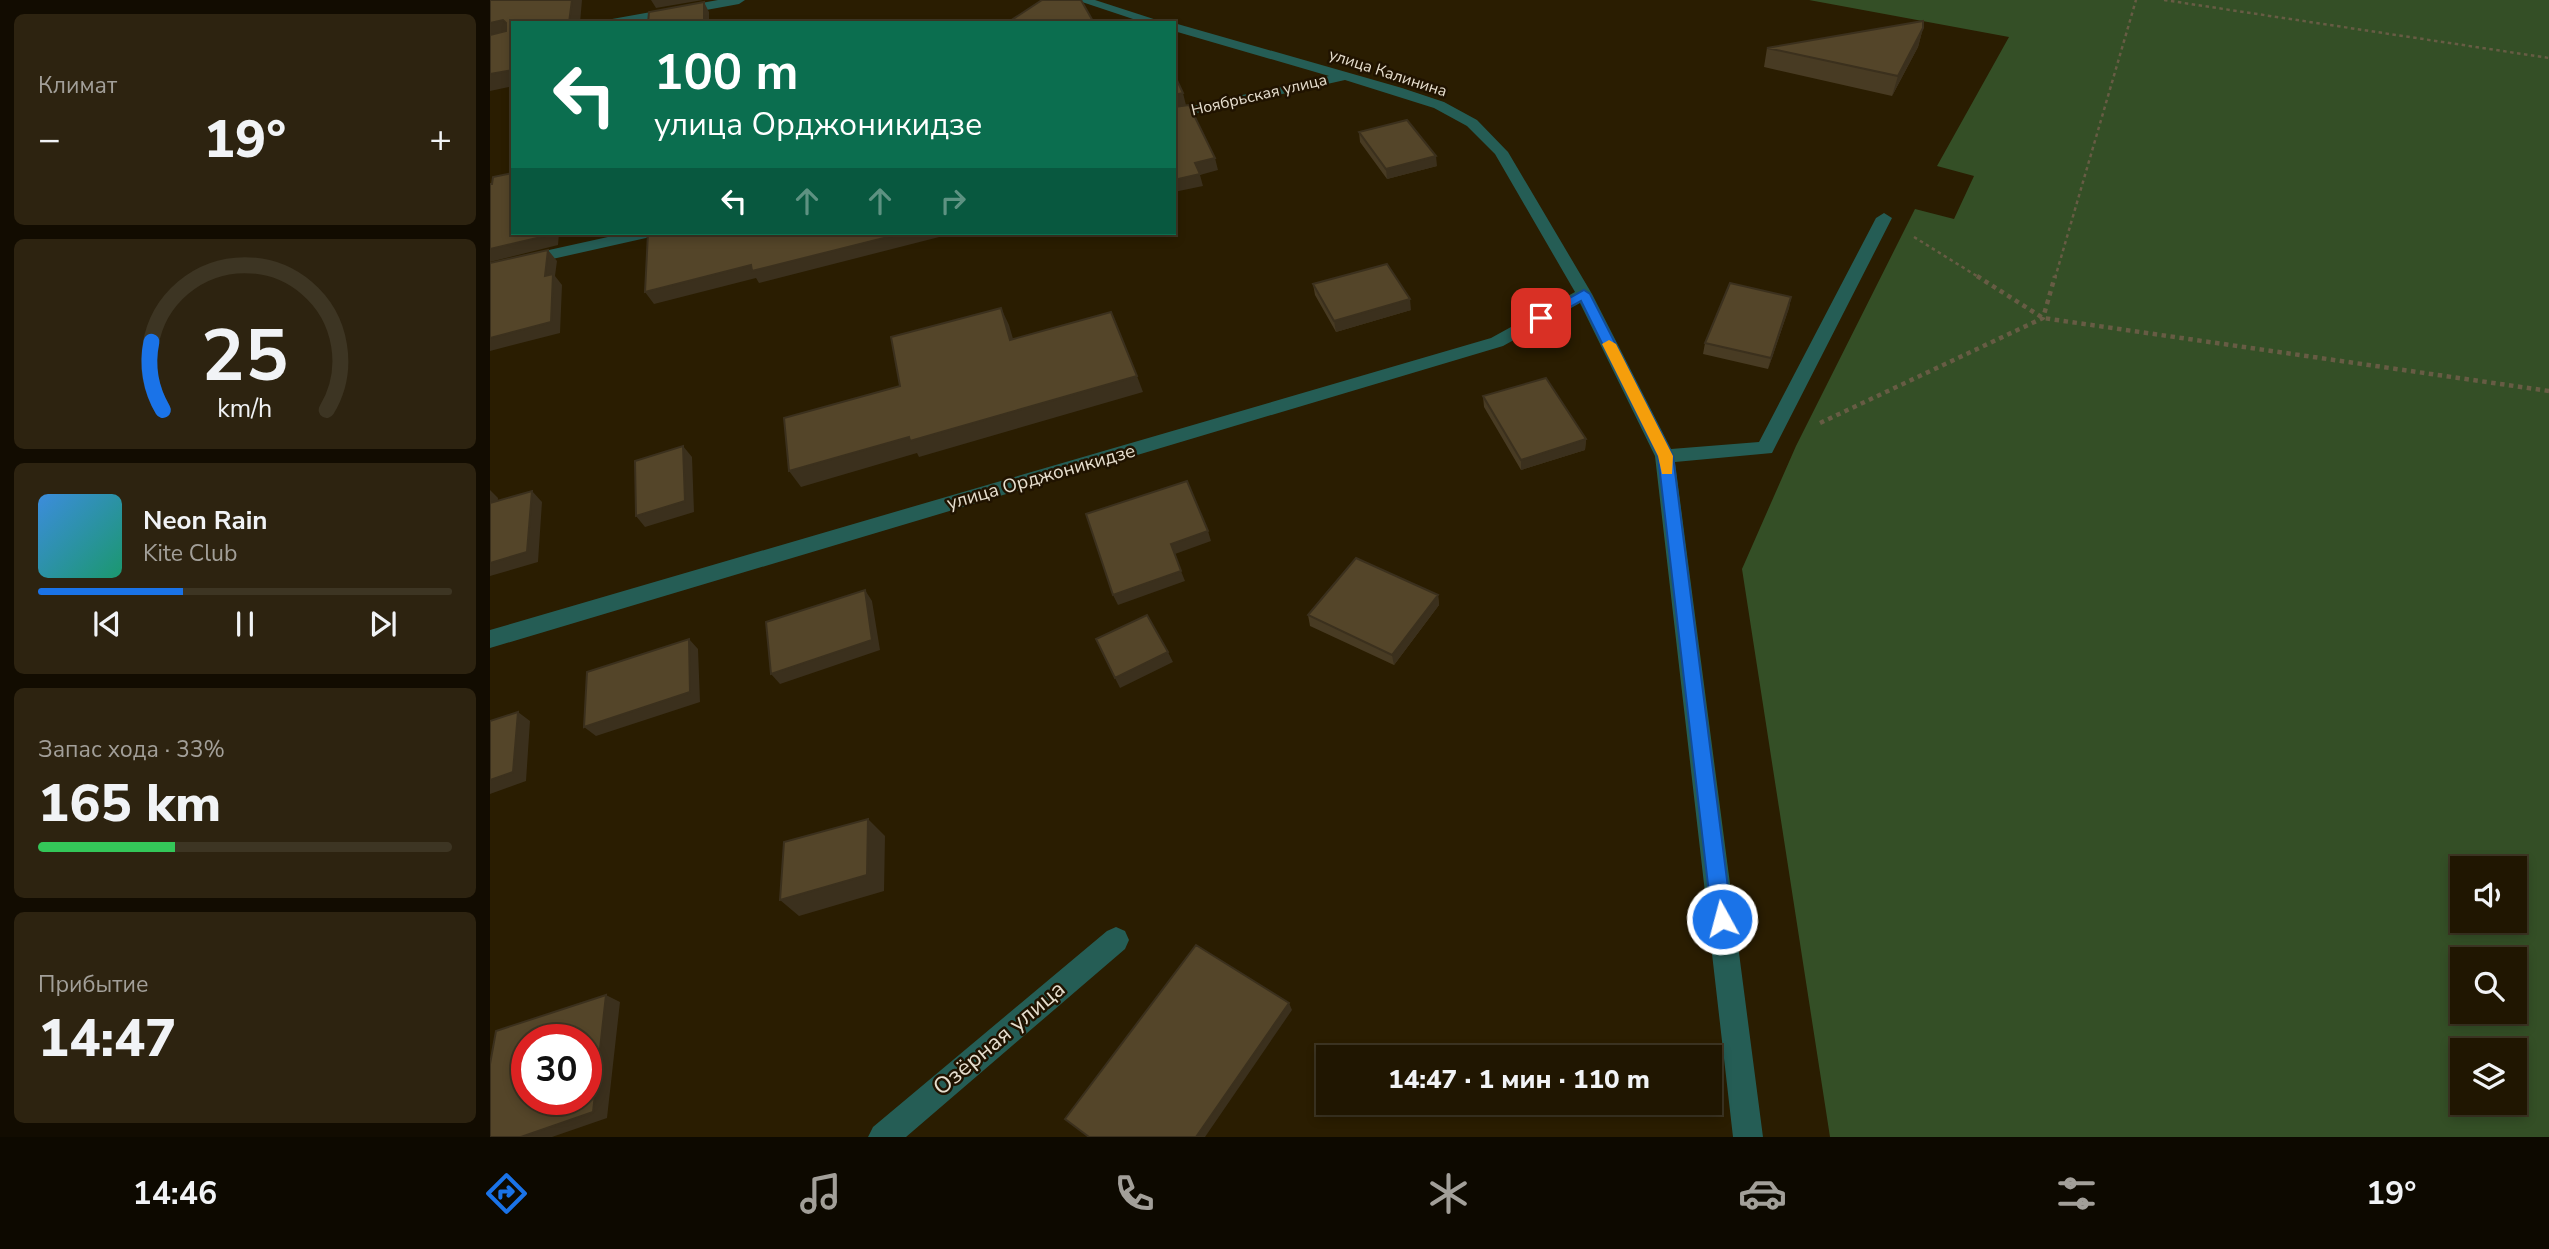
<!DOCTYPE html>
<html lang="ru">
<head>
<meta charset="utf-8">
<style>
  body { margin:0; font-family:"Nunito Sans",sans-serif; background:#2d2310; color:#f1f3f6; height:100vh; display:flex; flex-direction:column; font-size:26px; white-space:nowrap }
  * { box-sizing:border-box; margin:0 }
  p { font-size:23px; color:#a29f99 }
  .icon { flex:none; width:38px; height:38px; fill:none; stroke:currentColor; stroke-width:2; stroke-linecap:round; stroke-linejoin:round }
  .map { position:relative; flex:1; overflow:hidden }
  .side { display:flex; flex-direction:column; gap:14px; padding:14px; background:#120c01; width:490px }
  .side>* { flex:none }
  .hud { position:absolute; left:21px; top:21px; width:665px; height:214px; border-radius:0px; box-shadow:0 4px 10px #0003,0 0 0 2px #3d3523; background:#0b6e4f; color:#fff; overflow:hidden }
  .controls { position:absolute; left:1960px; top:856px; display:grid; gap:14px }
  .controls a { display:grid; place-items:center; width:77px; height:77px; border-radius:0px; background:#201601; box-shadow:0 4px 10px #0003,0 0 0 2px #3d3523; font-size:35px }
  .speed { position:absolute; left:21px; top:1024px; display:flex; gap:14px; font-size:35px; font-weight:700; text-align:center }
  .speed>* { display:grid; place-content:center; width:91px; height:91px; border-radius:50%; background:#201601; box-shadow:0 4px 10px #0003,0 0 0 2px #3d3523; line-height:1 }
  .speed .limit { border:10px solid #d22; background:#fff; color:#111 }
  .pin { position:absolute; display:grid; place-items:center; width:60px; height:60px; color:#fff; margin:-30px; border-radius:14px; box-shadow:0 4px 10px #0006 }
  .me { position:absolute; width:77px; margin:-38px; rotate:353deg; stroke-linejoin:round; filter:drop-shadow(0 0 5px #0008) }
  .turn { display:flex; align-items:center; gap:24px; height:147px; padding:0 28px; font-size:32px }
  .turn .icon { width:91px; height:91px; stroke-width:2.5 }
  .turn b { display:block; font-size:49px; line-height:60px }
  .lanes { display:flex; align-items:center; height:66px; padding:0 28px; background:#0003; justify-content:center; gap:35px; direction:ltr }
  .lanes .off { opacity:.35 }
  .big { font-size:52px; font-weight:800; line-height:1.1 }
  .side .card { flex:1; display:flex; flex-direction:column; justify-content:center; gap:10px; min-width:0; padding:0 24px; border-radius:10px; background:#2d2310 }
  .side .dial { align-items:center; gap:0 }
  .dial svg { height:182px; overflow:visible; fill:none; stroke:#3d3523; stroke-width:7; stroke-linecap:round; text-anchor:middle }
  .dial text { fill:#f1f3f6; stroke:none }
  .song { display:flex; align-items:center; gap:21px }
  .cover { width:84px; height:84px; border-radius:10px; background:linear-gradient(135deg,hsl(210 70% 55%),hsl(160 70% 35%)) }
  .played { height:7px; border-radius:4px; background:linear-gradient(90deg,#1a73e8 35%,#3d3523 35%) }
  .keys { display:flex; justify-content:space-around; direction:ltr }
  .heat { display:flex; justify-content:space-between; align-items:center; font-size:38px; direction:ltr }
  .charge { height:10px; border-radius:5px; background:linear-gradient(90deg,#34c759 33%,#3d3523 0) }
  .trip { position:absolute; left:826px; top:1045px; width:406px; height:70px; border-radius:0px; background:#201601; box-shadow:0 4px 10px #0003,0 0 0 2px #3d3523; font-weight:800; line-height:70px; text-align:center }
  .dock { display:flex; height:112px; justify-content:space-around; align-items:center; background:#0d0900; color:#a29f99 }
  .dock .icon { width:49px; height:49px }
  .dock .selected { color:#1a73e8 }
  .dock b { font-size:32px; color:#f1f3f6 }
  main { display:flex; flex:1; min-height:0 }
  .map>svg:first-child { display:block }
  .forest { fill:#344f26; fill-rule:evenodd }
  .lines { fill:none; stroke-linecap:round; stroke-linejoin:round }
  .path-far1 { stroke:#675c44; stroke-width:2.5; stroke-dasharray:3.5 3.5; stroke-linecap:butt }
  .path { stroke:#675c44; stroke-width:4.5; stroke-dasharray:4.5 4.5; stroke-linecap:butt }
  .street { fill:#255d55; fill-rule:evenodd }
  .wall { fill:#483b23 }
  .shaded-wall { fill:#3b301d }
  .building { fill:#544529; stroke:#3b301d; stroke-width:2; fill-rule:evenodd }
  .route { fill:#1a73e8; stroke:#114b97; stroke-width:2 }
  .slow { fill:#f59e0b }
  .labels { text-anchor:middle; dominant-baseline:central; stroke-width:5; stroke-linejoin:round; paint-order:stroke }
  .far-street-label { font-size:16px; fill:#e6dece; stroke:#201300 }
  .street-label { font-size:19px; fill:#e6dece; stroke:#201300 }
  .near-street-label { font-size:23px; fill:#e6dece; stroke:#201300 }
</style>
</head>
<body>
<main>
<section class="side">
<div class="card"><p>Климат</p>
<div class="heat"><a>−</a><b class="big">19°</b><a>+</a></div>
</div>
<div class="card dial"><svg viewBox="0 0 100 80">
<path d="M14 69A42 42 0 1 1 86 69"/>
<path d="M14 69A42 42 0 0 1 9 39" stroke="#1a73e8"/>
<text x="50" y="56" font-size="32" font-weight="700">25</text>
<text x="50" y="72" font-size="11">km/h</text>
</svg></div>
<div class="card">
<div class="song"><i class="cover"></i><div><b>Neon Rain</b><p>Kite Club</p></div></div>
<div class="played"></div>
<div class="keys"><svg class="icon" aria-label="previous" viewBox="0 0 24 24"><path d="M18 5L8 12l10 7zM5 5v14"/></svg><svg class="icon" aria-label="pause" viewBox="0 0 24 24"><path d="M8 5v14M16 5v14"/></svg><svg class="icon" aria-label="next" viewBox="0 0 24 24"><path d="M6 5l10 7-10 7zM19 5v14"/></svg></div>
</div>
<div class="card"><p>Запас хода · 33%</p><b class="big">165 km</b><div class="charge"></div></div>
<div class="card"><p>Прибытие</p><b class="big">14:47</b></div>
</section>
<div class="map">
<svg width="2059" height="1137" viewBox="0 0 2059 1137">
  <rect width="100%" height="100%" fill="#2a1d01"/>
  <!-- forest -->
  <path class="forest" d="M1319,0H2059V1137H1340L1252,569L1306,446L1425,209L1464,219L1484,176L1447,166L1519,37ZM1972,868H2025V920H1972ZM1972,959H2025V1012H1972ZM1972,1050H2025V1102H1972Z"/>
  <g class="lines">
    <!-- path-far1 -->
    <path class="path-far1" d="M1674,0L2059,58
      M1424,237L1490,278
      M1565,278L1646,0"/>
    <!-- path -->
    <path class="path" d="M1487,276L1553,318L2059,391
      M1330,423L1553,318L1565,276"/>
    <!-- street -->
    <path class="street" d="M228,0H255L249,4L145,23H116L122,19Z
      M586,0H605L676,23H655Z
      M684,23L912,88L954,102L987,120L1018,152L1102,294L1181,449L1269,442L1386,218L1394,213L1402,218L1282,453L1185,462L1273,1137H1243L1165,456L1090,303L1013,346L0,648V630L1001,338L1085,292L1005,154L977,126L944,108L855,80L684,118V110L839,76L684,31Z
      M136,233H164L156,238L0,273V263Z
      M626,927L635,931L639,940L635,949L416,1137H378L383,1127L617,931Z"/>
  </g>
  <!-- wall -->
  <path class="wall" d="M1433,28L1428,47L1402,96L1274,67L1277,48Z
    M869,132L947,166L897,179L870,142Z
    M823,284L921,310L846,332L825,295Z
    M1301,297L1299,308L1278,369L1213,354L1215,343Z
    M993,396L1096,439L1095,450L1031,470L994,407Z
    M948,595L949,605L904,665L820,626L818,615Z"/>
  <!-- shaded-wall -->
  <path class="shaded-wall" d="M82,0H92L90,23H79Z
    M161,0H213L166,8Z
    M214,2L219,12V23H214Z
    M13,20L23,34L0,39V23Z
    M1433,28L1428,47L1402,96L1408,76Z
    M23,70V86L0,91V74Z
    M693,93L696,105L684,108V95Z
    M946,156L947,166L897,179L896,169Z
    M725,158L728,170L710,175L713,186L684,192V180L705,163Z
    M60,233H69L68,245L0,262V249Z
    M414,233H456L457,235L269,283L266,278L164,304L155,292L261,265Z
    M58,250L67,261L65,276L72,285L70,333L0,351V338L55,276Z
    M1301,297L1299,308L1278,369L1281,358Z
    M920,299L921,310L846,332L844,321Z
    M511,308L519,325L528,356L520,340Z
    M647,376L653,392L429,457L427,453L311,487L299,471L419,437Z
    M1096,439L1095,450L1031,470V460Z
    M193,446L202,457L204,512L155,527L146,516Z
    M0,490L8,498L7,514L0,508Z
    M42,491L52,502L48,562L0,576V563Z
    M718,531L721,541L685,554L681,544Z
    M691,571L695,581L628,605L623,595Z
    M375,590L382,601L390,650L290,684L281,674Z
    M948,595L949,605L904,665L902,655Z
    M199,639L208,649L210,702L106,736L94,727Z
    M678,652L683,662L630,688L625,678Z
    M28,712L40,721L36,781L0,794V780Z
    M378,819L395,836L394,891L309,916L290,900Z
    M116,995L130,1002L117,1118L62,1137H31Z
    M799,1003L802,1010L715,1137H706Z"/>
  <!-- building -->
  <path class="building" d="M0,0H82L79,23H23V70L0,74V35L16,31V23L13,20L0,23Z
    M552,0H591L604,23H517Z
    M214,2V23H158L159,12Z
    M1433,21V28L1408,76L1277,48Z
    M684,74L693,93L684,95Z
    M699,105L725,158L705,163L710,174L684,180V107Z
    M917,120L946,156L896,169L869,132Z
    M23,173V233H60V235L0,249V184H2L3,177Z
    M158,233H414L262,271L261,265L155,292Z
    M58,250L55,276L63,274L61,322L0,338V263Z
    M897,264L920,299L844,321L823,284Z
    M1240,283L1301,297L1281,358L1215,343Z
    M511,308L520,340L621,312L647,376L420,441L419,437L299,471L294,418L410,386L401,337Z
    M1056,378L1096,439L1031,460L993,396Z
    M193,446L195,501L146,516L145,461Z
    M697,481L718,531L681,544L691,571L623,595L596,514Z
    M42,491L37,552L0,563V503Z
    M866,558L948,595L902,655L818,615Z
    M375,590L382,640L281,674L276,622Z
    M657,615L678,652L625,678L606,639Z
    M199,639L200,692L94,727L97,672Z
    M28,712L23,772L0,780V721Z
    M378,819L377,875L290,900L294,842Z
    M706,945L799,1003L706,1137H599L575,1119Z
    M116,995L103,1112L31,1137H0V1064L6,1031ZM37,1040H96V1099H37Z"/>
  <!-- route -->
  <path class="route" d="M1094,290L1100,294L1183,456L1242,919L1239,926L1232,929L1225,926L1222,919L1168,456L1091,301L1055,321L1051,323L1044,318Z"/>
  <!-- slow -->
  <path class="slow" d="M1119,340L1126,344L1183,456L1182,474H1172L1168,456L1112,344Z"/>
  <g class="labels">
    <!-- far-street labels -->
    <g class="far-street-label">
      <text transform="translate(898 73) rotate(18)">улица Калинина</text>
      <text transform="translate(769 95) rotate(-13)">Ноябрьская улица</text>
    </g>
    <!-- street labels -->
    <g class="street-label">
      <text transform="translate(551 477) rotate(-16)">улица Орджоникидзе</text>
    </g>
    <!-- near-street labels -->
    <g class="near-street-label">
      <text transform="translate(509 1038) rotate(-40)">Озёрная улица</text>
    </g>
  </g>
</svg>
<div class="controls">
<a><svg class="icon" aria-label="sound" viewBox="0 0 24 24"><path d="M4 9h4l5-4v14l-5-4H4zM17 9q2 3 0 6"/></svg></a>
<a><svg class="icon" aria-label="search" viewBox="0 0 24 24"><circle cx="10" cy="10" r="6"/><path d="M15 15l6 6"/></svg></a>
<a><svg class="icon" aria-label="layers" viewBox="0 0 24 24"><path d="M12 4l9 5-9 5-9-5zM3 14l9 5 9-5"/></svg></a>
</div>
<div class="speed"><div class="limit">30</div></div>
<div class="pin" style="left:1051px;top:318px;background:#d93025"><svg class="icon" aria-label="arrive" viewBox="0 0 24 24"><path d="M6 21V4h12l-3 4 3 4H6"/></svg></div>
<svg class="me" style="left:1232px;top:919px" viewBox="-20 -20 40 40"><circle r="17" fill="#1a73e8" stroke="#fff" stroke-width="3"/><path d="M0-11L8 9 0 5-8 9z" fill="#fff"/></svg>
<div class="trip">14:47 · 1 мин · 110 m</div>
<div class="hud">
<div class="turn"><svg class="icon" aria-label="left" viewBox="0 0 24 24"><path d="M17 20v-9H6M10 6l-5 5 5 5"/></svg><div><b>100 m</b>улица Орджоникидзе</div></div>
<div class="lanes"><svg class="icon" aria-label="left" viewBox="0 0 24 24"><path d="M17 20v-9H6M10 6l-5 5 5 5"/></svg><svg class="icon off" aria-label="ahead" viewBox="0 0 24 24"><path d="M12 20V5M6 11l6-6 6 6"/></svg><svg class="icon off" aria-label="ahead" viewBox="0 0 24 24"><path d="M12 20V5M6 11l6-6 6 6"/></svg><svg class="icon off" aria-label="right" viewBox="0 0 24 24"><path d="M7 20v-9h11M14 6l5 5-5 5"/></svg></div>
</div>
</div>
</main>
<nav class="dock">
<b>14:46</b>
<svg class="icon selected" aria-label="directions" viewBox="0 0 24 24"><path d="M12 3l9 9-9 9-9-9zM9 14v-3h6M13 9l2 2-2 2"/></svg>
<svg class="icon" aria-label="music" viewBox="0 0 24 24"><path d="M9 18V5l10-2v13"/><circle cx="6" cy="18" r="3"/><circle cx="16" cy="16" r="3"/></svg>
<svg class="icon" aria-label="phone" viewBox="0 0 24 24"><path d="M5 4h4l2 5-3 2q2 4 5 5l2-3 5 2v4C11 20 4 13 5 4z"/></svg>
<svg class="icon" aria-label="climate" viewBox="0 0 24 24"><path d="M12 3v18M4 7l16 10M4 17L20 7"/></svg>
<svg class="icon" aria-label="car" viewBox="0 0 24 24"><path d="M5 17H2v-5l4-1 3-4h7l3 4 3 1v5h-3M9 17h6M6 11h13"/><circle cx="7" cy="17" r="2"/><circle cx="17" cy="17" r="2"/></svg>
<svg class="icon" aria-label="filters" viewBox="0 0 24 24"><path d="M4 7h16M4 17h16"/><circle cx="9" cy="7" r="2"/><circle cx="15" cy="17" r="2"/></svg>
<b>19°</b>
</nav>
</body>
</html>
